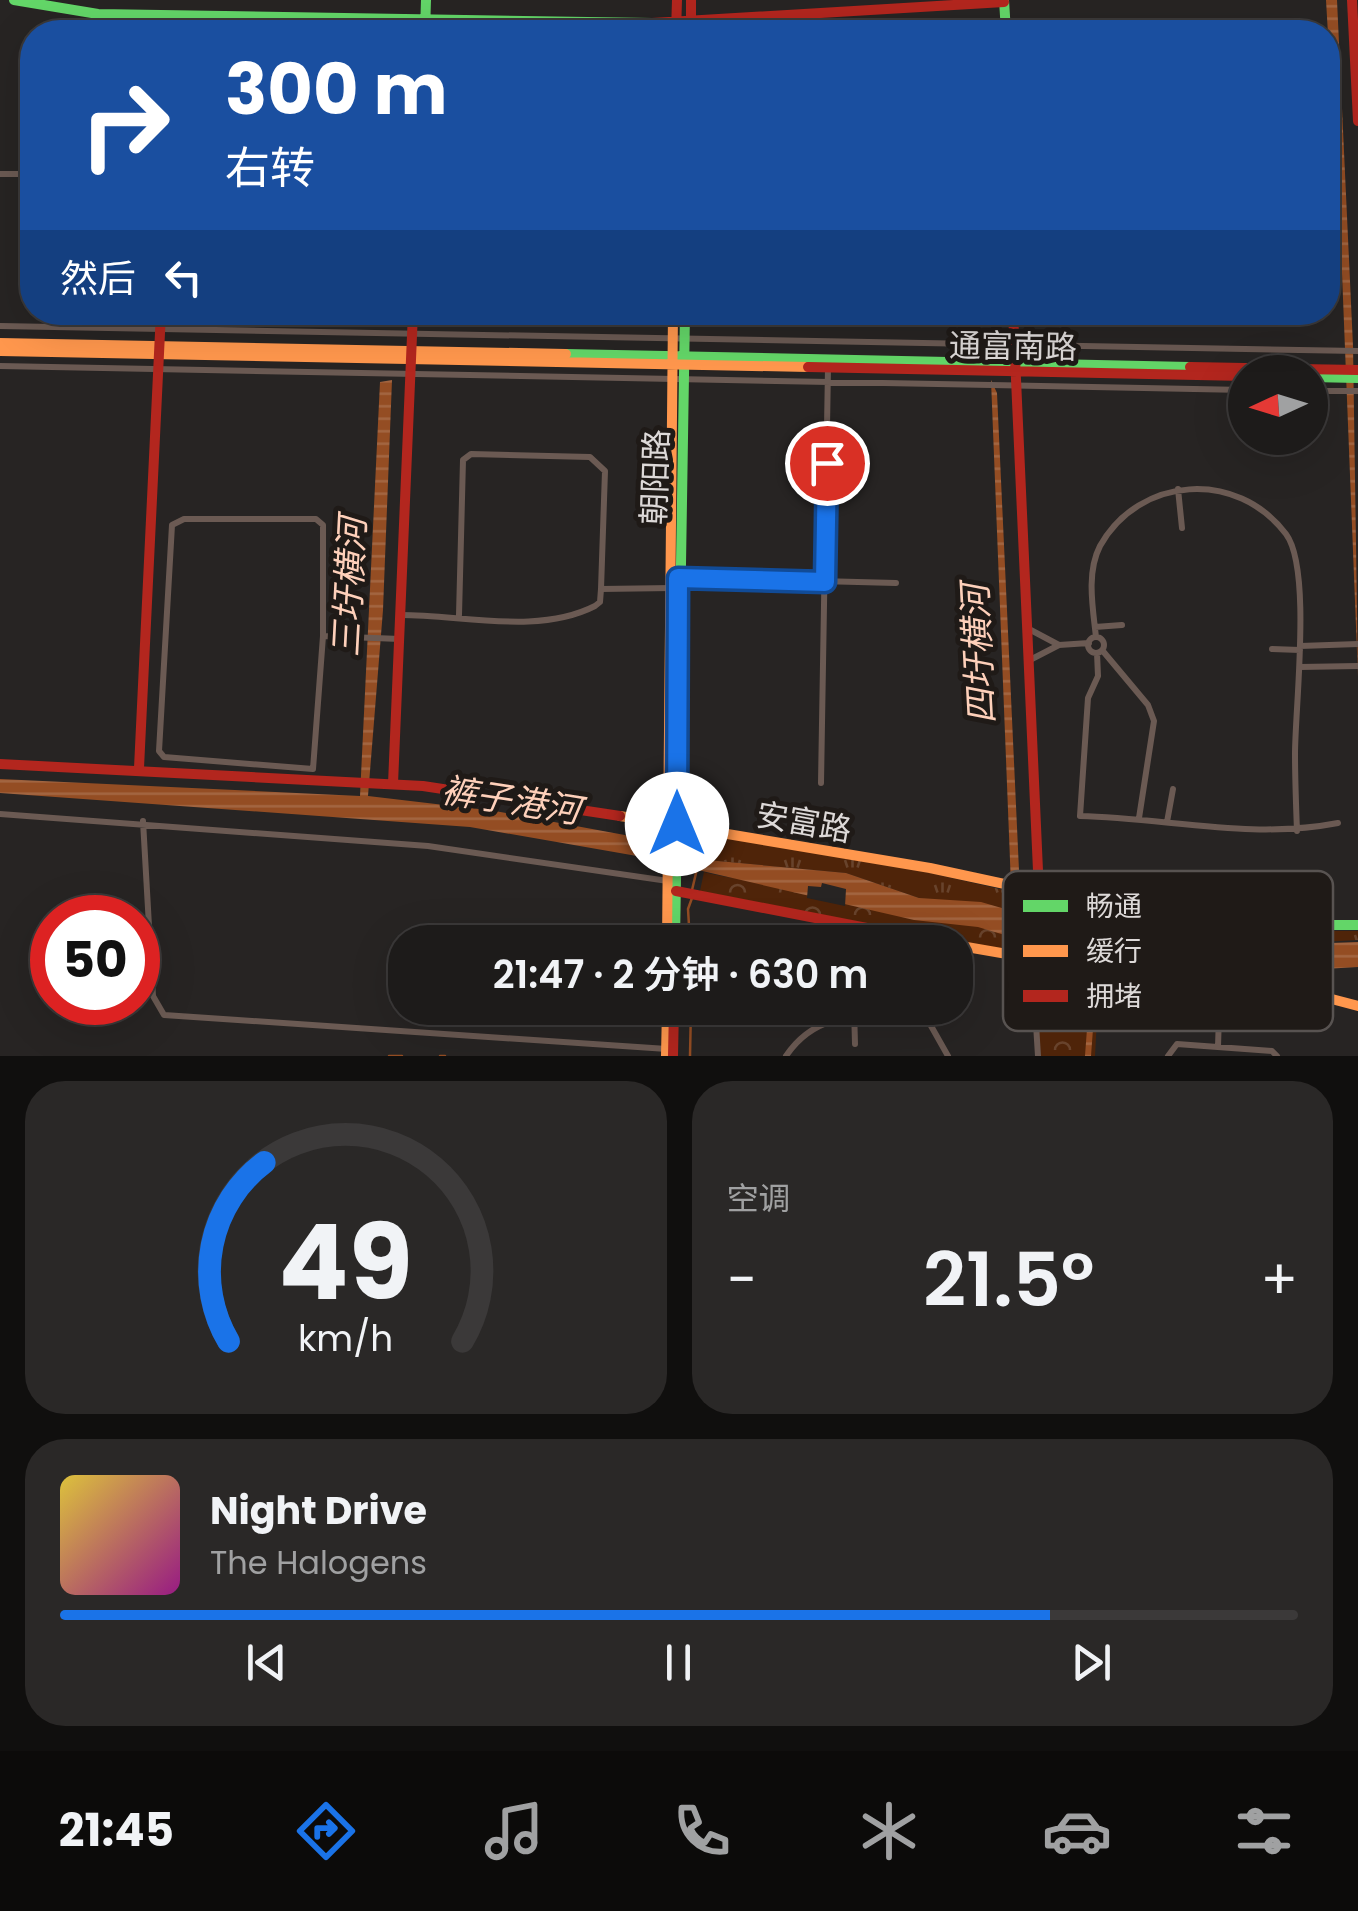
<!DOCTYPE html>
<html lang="zh">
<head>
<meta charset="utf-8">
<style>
  body { margin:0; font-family:Poppins,"Noto Sans SC",sans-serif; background:#2a2827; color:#f1f3f6; height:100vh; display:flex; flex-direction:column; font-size:38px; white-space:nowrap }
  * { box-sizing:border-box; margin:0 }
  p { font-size:32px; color:#a0a1a2 }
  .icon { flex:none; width:55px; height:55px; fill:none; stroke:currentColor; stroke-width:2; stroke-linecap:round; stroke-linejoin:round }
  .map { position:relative; height:1056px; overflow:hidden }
  .details { display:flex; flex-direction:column; gap:25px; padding:25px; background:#100f0e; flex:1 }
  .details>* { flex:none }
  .guide { position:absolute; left:20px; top:20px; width:1320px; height:305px; border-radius:40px; box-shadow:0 10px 40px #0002,0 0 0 2px #3b3939; background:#1a4fa0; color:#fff; overflow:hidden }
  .needle { width:65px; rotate:266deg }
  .buttons { position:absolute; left:1228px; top:355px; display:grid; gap:20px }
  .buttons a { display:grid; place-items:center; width:100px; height:100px; border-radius:50%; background:#1d1b1a; box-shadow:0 10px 40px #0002,0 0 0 2px #3b3939; font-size:50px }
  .speed { position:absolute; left:30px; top:895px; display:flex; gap:20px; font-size:50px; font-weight:700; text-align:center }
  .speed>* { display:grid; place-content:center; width:130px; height:130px; border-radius:50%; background:#1d1b1a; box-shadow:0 10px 40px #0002,0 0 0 2px #3b3939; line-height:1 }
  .speed .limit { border:15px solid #d22; background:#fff; color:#111 }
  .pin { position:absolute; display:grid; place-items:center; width:85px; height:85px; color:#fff; margin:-42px; border:5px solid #fff; border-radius:50%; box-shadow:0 2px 10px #0007 }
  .me { position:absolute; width:110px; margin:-55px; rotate:0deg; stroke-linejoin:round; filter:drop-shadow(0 0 8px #0008) }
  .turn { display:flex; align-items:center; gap:35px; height:210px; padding:0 40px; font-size:45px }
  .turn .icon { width:130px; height:130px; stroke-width:2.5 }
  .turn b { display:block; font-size:70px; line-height:85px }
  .then { display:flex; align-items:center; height:95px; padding:0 40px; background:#0003; gap:20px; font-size:38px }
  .big { font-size:75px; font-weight:600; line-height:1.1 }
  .details .widget { flex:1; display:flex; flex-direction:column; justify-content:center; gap:15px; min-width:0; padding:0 35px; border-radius:40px; background:#2a2827 }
  .details .dial { align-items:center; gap:0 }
  .dial svg { height:260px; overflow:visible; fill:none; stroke:#3b3939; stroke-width:7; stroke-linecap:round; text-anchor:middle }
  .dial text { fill:#f1f3f6; stroke:none }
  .song { display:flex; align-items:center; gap:30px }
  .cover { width:120px; height:120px; border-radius:15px; background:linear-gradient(135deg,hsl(50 70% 55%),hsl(310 70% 35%)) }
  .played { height:10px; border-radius:5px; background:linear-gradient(90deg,#1a73e8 80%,#3b3939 80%) }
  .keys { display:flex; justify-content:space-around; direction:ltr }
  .heat { display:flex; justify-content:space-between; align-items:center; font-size:55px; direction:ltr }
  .details .tiles { flex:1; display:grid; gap:25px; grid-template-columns:1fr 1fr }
  .widget:last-child { grid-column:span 2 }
  .trip { position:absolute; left:388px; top:925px; width:585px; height:100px; border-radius:40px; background:#1d1b1a; box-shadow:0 10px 40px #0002,0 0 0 2px #3b3939; font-weight:600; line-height:100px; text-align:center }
  .dock { display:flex; height:160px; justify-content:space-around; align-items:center; background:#0c0b0a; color:#a0a1a2 }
  .dock .icon { width:70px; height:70px }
  .dock .active { color:#1a73e8 }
  .dock b { font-size:45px; color:#f1f3f6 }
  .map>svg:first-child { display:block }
  .grass { fill:url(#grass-tufts) }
  .park { fill:url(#park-crowns) }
  .water { fill:url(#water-rules) }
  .pier { fill:#272423 }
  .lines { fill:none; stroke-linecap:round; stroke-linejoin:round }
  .stream { stroke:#944d23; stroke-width:2.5 }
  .street { stroke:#6b5a53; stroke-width:6 }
  .fast { stroke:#63d668; stroke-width:10 }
  .slow { stroke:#ff974d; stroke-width:10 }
  .jam { stroke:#b3261e; stroke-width:10 }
  .route-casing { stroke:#114b97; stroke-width:25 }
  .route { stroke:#1a73e8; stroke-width:18 }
  .labels { text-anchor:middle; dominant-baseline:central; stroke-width:10; stroke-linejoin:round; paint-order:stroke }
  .street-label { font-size:32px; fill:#ddd9d8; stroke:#1f1a17 }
  .water-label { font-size:35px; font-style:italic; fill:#fed0ba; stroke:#1f1a17 }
  .key { fill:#1f1a17; stroke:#585351; stroke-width:2.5 }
  .key-label { font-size:28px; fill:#ddd9d8 }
</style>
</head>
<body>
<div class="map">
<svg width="1358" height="1056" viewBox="0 0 1358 1056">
  <defs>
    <pattern id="grass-tufts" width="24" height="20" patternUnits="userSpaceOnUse" patternTransform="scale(2.5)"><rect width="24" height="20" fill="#4f2409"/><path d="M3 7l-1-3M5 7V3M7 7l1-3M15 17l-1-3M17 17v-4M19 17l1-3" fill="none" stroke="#68432c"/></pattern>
    <pattern id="park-crowns" width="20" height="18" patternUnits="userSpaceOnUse" patternTransform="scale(2.5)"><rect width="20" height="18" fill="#4f2409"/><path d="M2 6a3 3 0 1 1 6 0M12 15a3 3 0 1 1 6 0" fill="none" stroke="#68432c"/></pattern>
    <pattern id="water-rules" width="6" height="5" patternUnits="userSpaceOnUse" patternTransform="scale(2.5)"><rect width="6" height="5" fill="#944d23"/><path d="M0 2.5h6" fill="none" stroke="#a36642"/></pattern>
  </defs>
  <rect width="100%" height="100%" fill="#272423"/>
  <!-- grass -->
  <path class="grass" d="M687,831L930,873L1017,893L1018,917L919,898L846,873L707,860L686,854Z
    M1028,897L1077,909L1185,913L1293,931H1358V940L1303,943L1220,933H1096L1030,921Z"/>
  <!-- park -->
  <path class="park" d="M704,872C740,882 775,880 811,886C890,900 968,921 1045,941L1043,958L700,891Z
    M1035,966L1099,979L1095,1056H1040Z"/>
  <!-- water -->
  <path class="water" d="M1326,0H1337L1353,346L1358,677L1342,273Z
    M392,380L383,610L368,796L495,811L641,838L707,860L846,873L919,898L981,902L1012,911L991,380L997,393L1021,914L1073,926L1235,932L1274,945L1358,942V967L1290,971L1193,951L1108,955L1098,961L1091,1056H1085L1092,961L1087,952L1041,946L978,927L914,920L637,856L470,827L0,793V779L360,796L380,382Z"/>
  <!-- pier -->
  <path class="pier" d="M822,883L846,889L845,906L807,898L808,886L821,887Z"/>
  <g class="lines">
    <!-- stream -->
    <path class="stream" d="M692,890L697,869
      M690,942L688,909L692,898
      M389,1056H402
      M440,1056H445
      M690,1056L691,1008"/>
    <!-- street -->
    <path class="street" d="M0,174H32
      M0,326L1358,351
      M0,366L1245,390
      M1310,391H1358
      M1178,489L1182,528
      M184,519H316L323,525V636L313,769L164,757L159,751L172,525Z
      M671,577L896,583
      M601,589L672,588
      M401,615C463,615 538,635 595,606L600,602L601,589L605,471L590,457L471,454L463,460L459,615
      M1095,627L1122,625
      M1027,628L1059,645L1028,661
      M323,636L400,639
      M1096,637C1093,609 1086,573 1100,546C1139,476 1237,469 1286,534C1312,569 1295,707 1295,754C1295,779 1296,805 1297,831
      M1088 645a8 8 0 1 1 16 0a8 8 0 1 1-16 0Z
      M1059,645L1089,643
      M1300,646L1358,644
      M1272,649L1300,650
      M1102,650L1148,705L1154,721L1139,818
      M1097,653L1098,676L1088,698L1080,816C1168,818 1250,840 1338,823
      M1300,667L1358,666
      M821,783L828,368
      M0,814L428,846L668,881
      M143,821L153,996L164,1015L667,1049
      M1167,822L1173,789
      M851,926V942
      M1032,960L1038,1056
      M854,1008L855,1044
      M1218,1047L1220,983
      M786,1056C818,1008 866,1017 918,1012L926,1017L948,1056
      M1168,1056L1177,1044L1272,1051L1277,1056"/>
    <!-- fast -->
    <path class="fast" d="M14,0L98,14L652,23
      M1004,0L1006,32
      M169,32L170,16
      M425,32L426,0
      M566,354L1190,367
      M1310,377L1358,378
      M1066,897L1185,907L1294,925H1358
      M675,942L685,312"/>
    <!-- slow -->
    <path class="slow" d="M0,343L566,354
      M0,351L808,367
      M620,816L930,868L1066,897
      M667,942L673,312
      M955,945L1089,968L1305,992L1358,1006
      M666,1056L667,1008"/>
    <!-- jam -->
    <path class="jam" d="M691,0V32
      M1352,0L1358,121
      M652,23L1004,2
      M676,32L677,0
      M1013,312L1039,893
      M808,367L1245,376
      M1190,367L1358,370
      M0,764L423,786L620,816
      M139,768L161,312
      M393,784L413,312
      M676,891L939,942
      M673,1056L674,1008"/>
  </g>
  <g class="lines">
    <!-- route casing -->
    <g class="route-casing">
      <path id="route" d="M677,824L678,578L825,582L827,463"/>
    </g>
    <!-- route -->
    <use href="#route" class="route"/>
  </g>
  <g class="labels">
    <!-- street labels -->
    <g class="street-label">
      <text transform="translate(1013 346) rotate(1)">通富南路</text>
      <text transform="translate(655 477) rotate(-88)">朝阳路</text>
      <text transform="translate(804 822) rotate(10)">安富路</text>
    </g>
    <!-- water labels -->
    <g class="water-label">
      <text transform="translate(349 587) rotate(-87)">三圩横河</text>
      <text transform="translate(978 654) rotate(-93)">四圩横河</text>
      <text transform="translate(511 800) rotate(9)">裤子港河</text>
    </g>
  </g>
  <!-- legend -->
  <rect x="1003" y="871" width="330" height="160" rx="15" class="key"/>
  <rect x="1023" y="900" width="45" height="12" fill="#63d668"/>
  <rect x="1023" y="945" width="45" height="12" fill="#ff974d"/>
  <rect x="1023" y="990" width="45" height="12" fill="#b3261e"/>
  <g class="key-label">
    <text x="1086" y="916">畅通</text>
    <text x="1086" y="961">缓行</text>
    <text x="1086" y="1006">拥堵</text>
  </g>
</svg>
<div class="buttons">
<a><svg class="needle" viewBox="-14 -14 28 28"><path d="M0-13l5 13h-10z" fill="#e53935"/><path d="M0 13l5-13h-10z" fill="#a0a1a2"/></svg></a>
</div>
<div class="speed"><div class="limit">50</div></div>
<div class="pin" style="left:827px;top:463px;background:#d93025"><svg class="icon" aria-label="arrive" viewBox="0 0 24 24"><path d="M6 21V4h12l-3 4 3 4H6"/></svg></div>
<svg class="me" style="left:677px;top:824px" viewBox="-20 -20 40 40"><circle r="19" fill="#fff"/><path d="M0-13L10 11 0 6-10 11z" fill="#1a73e8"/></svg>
<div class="trip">21:47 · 2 分钟 · 630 m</div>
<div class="guide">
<div class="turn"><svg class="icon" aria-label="right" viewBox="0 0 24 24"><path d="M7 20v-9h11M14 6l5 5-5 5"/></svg><div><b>300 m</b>右转</div></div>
<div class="then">然后<svg class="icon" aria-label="left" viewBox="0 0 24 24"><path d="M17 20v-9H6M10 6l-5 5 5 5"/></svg></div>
</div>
</div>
<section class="details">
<div class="tiles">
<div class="widget dial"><svg viewBox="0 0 100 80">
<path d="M14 69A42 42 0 1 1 86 69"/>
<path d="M14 69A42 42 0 0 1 25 14" stroke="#1a73e8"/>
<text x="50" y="56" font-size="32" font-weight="700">49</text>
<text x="50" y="72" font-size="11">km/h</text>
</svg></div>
<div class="widget"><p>空调</p>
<div class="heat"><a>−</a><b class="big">21.5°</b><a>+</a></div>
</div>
<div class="widget">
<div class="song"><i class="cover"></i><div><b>Night Drive</b><p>The Halogens</p></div></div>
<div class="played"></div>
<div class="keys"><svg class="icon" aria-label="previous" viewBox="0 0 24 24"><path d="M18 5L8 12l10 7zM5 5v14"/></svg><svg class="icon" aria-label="pause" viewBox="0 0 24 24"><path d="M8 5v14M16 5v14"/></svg><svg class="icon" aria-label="next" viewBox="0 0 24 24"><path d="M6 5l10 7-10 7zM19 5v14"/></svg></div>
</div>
</div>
</section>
<nav class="dock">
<b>21:45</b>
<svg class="icon active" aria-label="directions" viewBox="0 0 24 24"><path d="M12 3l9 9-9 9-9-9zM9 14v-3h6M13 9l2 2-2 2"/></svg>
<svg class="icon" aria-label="music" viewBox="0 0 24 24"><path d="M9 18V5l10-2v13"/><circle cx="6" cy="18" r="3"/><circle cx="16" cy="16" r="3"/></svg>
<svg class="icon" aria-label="phone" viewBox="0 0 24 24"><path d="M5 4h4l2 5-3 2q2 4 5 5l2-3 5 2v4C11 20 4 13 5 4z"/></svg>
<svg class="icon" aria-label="climate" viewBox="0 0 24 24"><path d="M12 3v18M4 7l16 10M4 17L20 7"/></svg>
<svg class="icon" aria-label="car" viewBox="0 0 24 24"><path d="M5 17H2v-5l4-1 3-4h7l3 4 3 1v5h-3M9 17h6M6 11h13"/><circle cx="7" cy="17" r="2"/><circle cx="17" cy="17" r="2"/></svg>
<svg class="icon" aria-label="filters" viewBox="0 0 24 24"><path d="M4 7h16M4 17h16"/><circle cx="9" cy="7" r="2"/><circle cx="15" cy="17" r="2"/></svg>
</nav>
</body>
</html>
